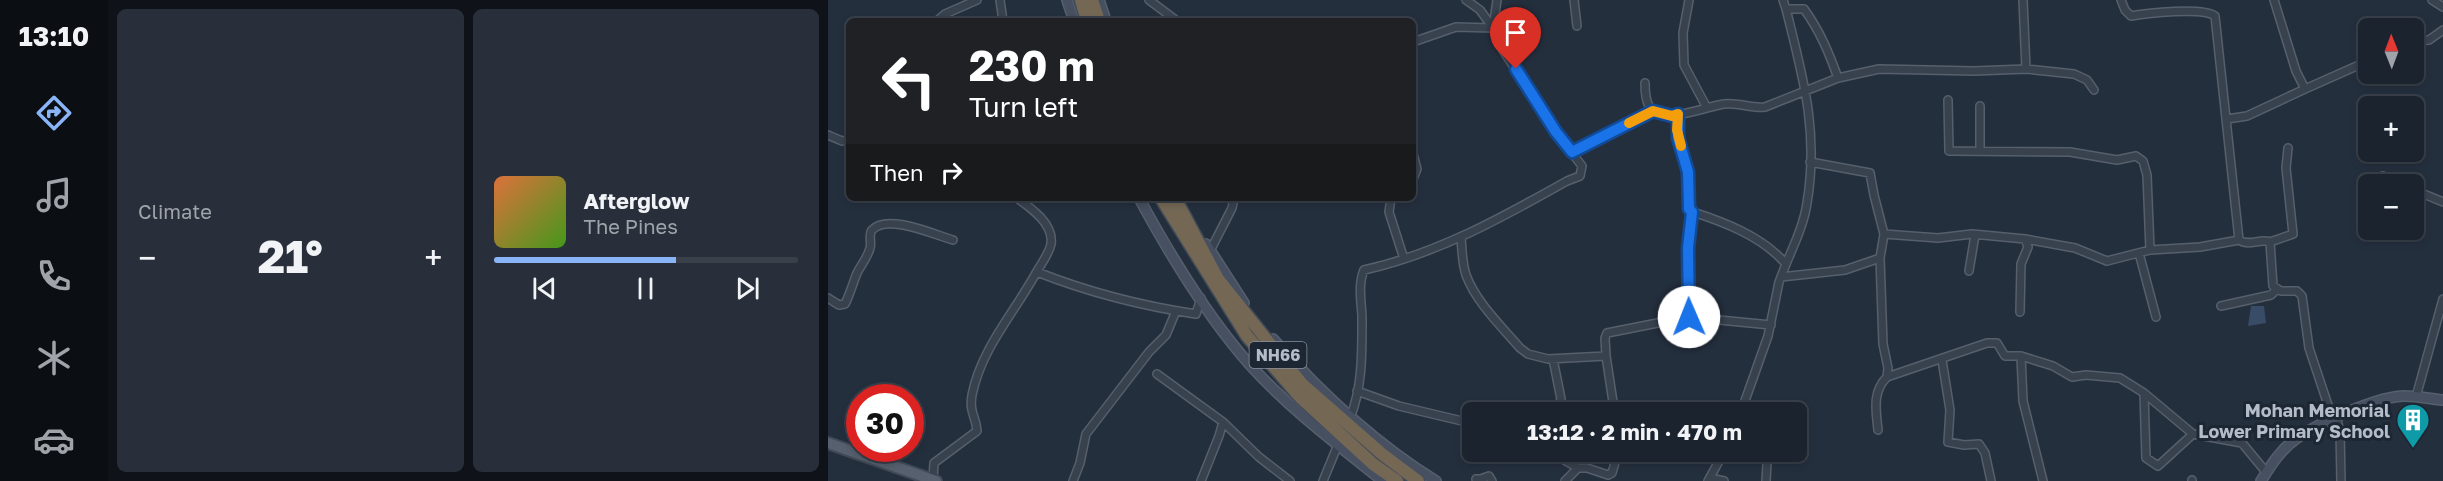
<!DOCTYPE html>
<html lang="en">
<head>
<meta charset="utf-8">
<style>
  body { margin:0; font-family:"Golos Text",sans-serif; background:#282f3a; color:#f1f3f6; height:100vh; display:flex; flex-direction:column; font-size:22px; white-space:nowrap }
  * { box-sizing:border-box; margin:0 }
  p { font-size:20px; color:#a0a4aa }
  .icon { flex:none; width:33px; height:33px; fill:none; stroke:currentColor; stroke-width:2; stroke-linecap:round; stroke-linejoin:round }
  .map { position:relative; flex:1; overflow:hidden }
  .details { display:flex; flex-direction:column; gap:9px; padding:9px; background:#0f1319; width:720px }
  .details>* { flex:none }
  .guide { position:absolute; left:18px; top:18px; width:570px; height:183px; border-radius:9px; box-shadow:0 3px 9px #0003,0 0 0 2px #39404a; background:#202124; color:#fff; overflow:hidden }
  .needle { width:39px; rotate:359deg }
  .tools { position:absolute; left:1530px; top:18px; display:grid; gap:12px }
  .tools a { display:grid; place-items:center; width:66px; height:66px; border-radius:9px; background:#1b232e; box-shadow:0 3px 9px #0003,0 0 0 2px #39404a; font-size:30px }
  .speed { position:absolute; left:18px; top:384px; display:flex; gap:12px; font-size:30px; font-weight:700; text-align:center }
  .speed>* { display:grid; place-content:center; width:78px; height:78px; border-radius:50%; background:#1b232e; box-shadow:0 3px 9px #0003,0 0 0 2px #39404a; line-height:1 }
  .speed .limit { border:9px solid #d22; background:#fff; color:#111 }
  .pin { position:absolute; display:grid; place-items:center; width:51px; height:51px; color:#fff; margin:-62px -26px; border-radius:50% 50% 50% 0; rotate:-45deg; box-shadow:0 0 6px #0007 }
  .pin .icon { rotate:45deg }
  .me { position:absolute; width:66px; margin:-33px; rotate:359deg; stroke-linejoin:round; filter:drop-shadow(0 0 4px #0008) }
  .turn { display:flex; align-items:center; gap:21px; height:126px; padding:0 24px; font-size:27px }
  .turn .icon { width:78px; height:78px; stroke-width:2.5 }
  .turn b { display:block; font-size:42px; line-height:51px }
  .then { display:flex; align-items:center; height:57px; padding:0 24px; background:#0003; gap:12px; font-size:22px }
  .big { font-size:45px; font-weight:700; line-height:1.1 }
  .details .tile { flex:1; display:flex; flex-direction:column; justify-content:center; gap:9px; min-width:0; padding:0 21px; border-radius:9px; background:#282f3a }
  .song { display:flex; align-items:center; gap:18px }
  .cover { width:72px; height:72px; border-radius:9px; background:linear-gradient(135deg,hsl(20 70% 55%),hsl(100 70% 35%)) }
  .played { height:6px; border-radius:3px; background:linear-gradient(90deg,#8ab4f8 60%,#39404a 60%) }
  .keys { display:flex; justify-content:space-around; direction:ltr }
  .heat { display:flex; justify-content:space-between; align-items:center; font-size:33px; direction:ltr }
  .details .tiles { flex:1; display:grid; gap:9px; grid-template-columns:repeat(2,1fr) }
  .trip { position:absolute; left:634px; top:402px; width:345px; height:60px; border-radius:9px; background:#1b232e; box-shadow:0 3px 9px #0003,0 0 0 2px #39404a; font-weight:700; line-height:60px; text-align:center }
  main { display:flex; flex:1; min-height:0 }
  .tab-bar { display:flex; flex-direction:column; width:108px; justify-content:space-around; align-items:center; background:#0b0e12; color:#a0a4aa }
  .tab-bar .icon { width:42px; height:42px }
  .tab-bar .active { color:#8ab4f8 }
  .tab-bar b { font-size:27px; color:#f1f3f6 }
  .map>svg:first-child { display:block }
  .water { fill:#394c67 }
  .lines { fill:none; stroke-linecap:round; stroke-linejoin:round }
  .street-casing { stroke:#565f6c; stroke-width:10 }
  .secondary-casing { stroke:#565f6c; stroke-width:12 }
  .primary-casing { stroke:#414a57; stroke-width:14 }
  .highway-casing { stroke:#434c59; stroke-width:15 }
  .street { stroke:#38414e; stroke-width:7 }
  .secondary { stroke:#465061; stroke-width:9 }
  .primary { stroke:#56606e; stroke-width:10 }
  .highway { stroke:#746855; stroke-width:12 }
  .route-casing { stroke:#114b97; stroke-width:15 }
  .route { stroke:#1a73e8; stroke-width:10 }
  .slow { stroke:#f59e0b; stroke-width:10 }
  .labels { text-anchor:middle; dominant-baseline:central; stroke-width:6; stroke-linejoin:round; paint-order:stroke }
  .shield { fill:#1d2633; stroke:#878f9c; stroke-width:1.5 }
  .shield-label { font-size:16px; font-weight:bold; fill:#b4bcc9 }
  .poi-label { font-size:18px; font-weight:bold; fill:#b4bcc9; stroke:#1d2633; text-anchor:end }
</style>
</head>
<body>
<main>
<nav class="tab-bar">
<b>13:10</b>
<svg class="icon active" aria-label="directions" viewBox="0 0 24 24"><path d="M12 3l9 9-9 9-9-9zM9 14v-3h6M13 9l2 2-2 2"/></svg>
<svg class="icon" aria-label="music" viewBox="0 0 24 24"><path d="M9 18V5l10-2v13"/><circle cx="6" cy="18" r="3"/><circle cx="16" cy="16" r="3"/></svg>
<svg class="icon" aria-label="phone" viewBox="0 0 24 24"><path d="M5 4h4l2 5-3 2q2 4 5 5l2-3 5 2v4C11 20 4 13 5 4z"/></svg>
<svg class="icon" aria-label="climate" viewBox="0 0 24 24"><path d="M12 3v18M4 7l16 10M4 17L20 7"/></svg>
<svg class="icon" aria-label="car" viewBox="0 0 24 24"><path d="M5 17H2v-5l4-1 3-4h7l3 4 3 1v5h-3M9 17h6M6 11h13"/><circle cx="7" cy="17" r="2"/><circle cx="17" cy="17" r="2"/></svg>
</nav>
<section class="details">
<div class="tiles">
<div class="tile"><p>Climate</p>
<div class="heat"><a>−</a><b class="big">21°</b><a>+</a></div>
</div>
<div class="tile">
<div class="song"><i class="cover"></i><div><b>Afterglow</b><p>The Pines</p></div></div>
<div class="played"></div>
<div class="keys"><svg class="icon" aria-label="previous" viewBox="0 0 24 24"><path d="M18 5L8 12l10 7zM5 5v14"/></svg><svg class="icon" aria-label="pause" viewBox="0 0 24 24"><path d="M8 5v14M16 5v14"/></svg><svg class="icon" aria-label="next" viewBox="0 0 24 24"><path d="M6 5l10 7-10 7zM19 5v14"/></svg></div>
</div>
</div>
</section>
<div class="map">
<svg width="1615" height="481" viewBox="0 0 1615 481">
  <rect width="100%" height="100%" fill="#242f3e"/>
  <!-- water -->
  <path class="water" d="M1423,306H1436L1438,323L1420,326Z"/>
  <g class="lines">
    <!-- street casing -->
    <g class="street-casing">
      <path id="street" d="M172,0L175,21
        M321,0L349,21
        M746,0L749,26
        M861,0L855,33L856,65L879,108
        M1195,0L1198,69
        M1293,0L1297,10L1303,16C1319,13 1375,7 1387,16L1411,240C1421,247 1432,238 1442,242L1445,286L1453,291H1469L1474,296L1481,348L1505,420
        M1446,0L1468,71L1477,89L1540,61
        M1604,0L1615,7
        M958,9C975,77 991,132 979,203C976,224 966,245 958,264
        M109,21L117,14L149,0
        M665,28L669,0
        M1586,41L1601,40L1615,30
        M585,42L628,27L665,28
        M1010,78L1051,69L1146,71L1198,69L1246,74L1259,80L1266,90
        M817,83C817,90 817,99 821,106C832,127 879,106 896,104C910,102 924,109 937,107L1010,78C1001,53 992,31 976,9H958L955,0
        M1120,100L1121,151L1242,152L1289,160L1308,156L1315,161L1319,175L1322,250
        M850,114V138L860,172L862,211C896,222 934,236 958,264L951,282L940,336L913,412
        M1399,119L1419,116L1477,89
        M0,135L14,141L21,140
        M1152,151V106
        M744,152L825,111
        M585,154L589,169L585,179
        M982,162L1042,173L1046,195L1056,234
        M1555,176L1573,184
        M1586,190L1615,202
        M563,198L561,212L576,259
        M633,237C634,249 634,263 638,275C648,302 673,326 692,348L700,354L720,359L778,356L785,402L790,412
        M1442,242L1465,234L1458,168L1460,148
        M382,251L404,208L406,198
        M1311,253L1328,317
        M1141,271L1147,235
        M209,272C260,292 314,306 368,314L373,298
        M953,277L1017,270L1052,258L1056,234L1110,238L1144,234L1197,239L1247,248L1279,261L1322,250L1372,247L1411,240
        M0,298L11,305L17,304C22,294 25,283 29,273C33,265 40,257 42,248C44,243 40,235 44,230C59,213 107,235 125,240
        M1393,306L1443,295L1448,290
        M1192,312L1193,264L1200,247L1197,239
        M860,317L859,248L865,212
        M778,356L777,338L779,333L860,317L943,325
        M1193,356L1225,366L1244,377L1258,375L1292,378L1316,393L1318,458L1330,466L1365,434L1316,393
        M725,359L733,399L728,412
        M1114,360L1122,410L1120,442L1136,445L1151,444L1157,453L1163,481
        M329,374L395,422L431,457L462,481
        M1059,377L1159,343H1169L1177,356H1193L1195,401L1215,481
        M529,391L571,406L634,421L641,418L644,410C660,404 699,407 715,412
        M1588,397L1615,299
        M522,418C535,386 534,350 534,316C533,300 530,284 536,270C609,254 675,217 739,181L752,176L754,166L728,132L671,44L665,28L652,10L638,0
        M1508,418L1512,430L1513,481
        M1050,430C1048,410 1044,392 1059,377L1060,368L1055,344L1052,258
        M1365,434L1414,443L1438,472
        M722,452L750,468
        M936,452L939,463L938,481
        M882,478L896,481
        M648,479H653L661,476L664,481
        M105,480L106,463L149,431C148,416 141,413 144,395C153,349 186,313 208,273C213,264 221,254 223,244C226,224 203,208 189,198
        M1364,480V481
        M245,481L252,463L258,434L321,352L338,335L348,311
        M373,481L391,436L395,422
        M495,481L509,447
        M737,481L750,468H759L780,475L784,473L790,452
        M880,481L896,452"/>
    </g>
    <!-- secondary casing -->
    <g class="secondary-casing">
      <path id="secondary" d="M239,0L246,21
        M271,0L278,21
        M311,198C342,255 380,318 423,366C462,409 510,445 555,481
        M378,244L416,303
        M445,339C493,393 546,443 608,481
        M1433,481C1443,465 1453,449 1469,438C1491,423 1552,395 1578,396C1590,396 1603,399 1615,400"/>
    </g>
    <!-- primary casing -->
    <g class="primary-casing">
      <path id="primary" d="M0,443L108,481"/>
    </g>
    <!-- highway casing -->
    <g class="highway-casing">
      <path id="highway" d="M253,0L259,21
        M264,0L271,21
        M333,198L419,336L472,397L545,464L569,481
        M347,198L390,279L474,384L554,454L590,481"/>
    </g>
    <!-- street -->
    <use href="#street" class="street"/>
    <!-- secondary -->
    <use href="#secondary" class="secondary"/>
    <!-- primary -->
    <use href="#primary" class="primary"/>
    <!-- highway -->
    <use href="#highway" class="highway"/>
  </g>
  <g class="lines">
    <!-- route casing -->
    <g class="route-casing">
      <path id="route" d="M688,69L728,132L744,152L825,111L844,116L850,114V138L860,172L861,209L864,212L860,248L861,317"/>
    </g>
    <!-- route -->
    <use href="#route" class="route"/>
    <!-- slow -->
    <path class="slow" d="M801,123L825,111L844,116L850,114L849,130L853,146"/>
  </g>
  <!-- icons -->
  <defs>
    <g id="building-pin" transform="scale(1.725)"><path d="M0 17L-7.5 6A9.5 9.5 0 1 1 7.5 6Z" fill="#0f9aa8" stroke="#1d2633"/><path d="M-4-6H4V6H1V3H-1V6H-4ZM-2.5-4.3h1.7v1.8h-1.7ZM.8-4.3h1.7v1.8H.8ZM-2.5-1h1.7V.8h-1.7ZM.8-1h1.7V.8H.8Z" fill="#fff"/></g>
  </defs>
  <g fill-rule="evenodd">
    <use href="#building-pin" x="1585" y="420"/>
  </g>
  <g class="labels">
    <!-- shield labels -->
    <rect class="shield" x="421.5" y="342" width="57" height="26" rx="4.5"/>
    <g class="shield-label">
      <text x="450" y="355">NH66</text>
    </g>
    <!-- poi labels -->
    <g class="poi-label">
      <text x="1562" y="410">Mohan Memorial<tspan x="1562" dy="21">Lower Primary School</tspan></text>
    </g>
  </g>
</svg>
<div class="tools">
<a><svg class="needle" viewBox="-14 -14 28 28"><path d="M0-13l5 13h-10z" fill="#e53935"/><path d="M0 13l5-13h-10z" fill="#a0a4aa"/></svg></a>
<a>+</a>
<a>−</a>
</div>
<div class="speed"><div class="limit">30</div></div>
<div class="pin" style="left:688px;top:69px;background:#d93025"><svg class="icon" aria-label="arrive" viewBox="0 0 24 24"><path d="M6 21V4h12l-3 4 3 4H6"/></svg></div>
<svg class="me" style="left:861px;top:317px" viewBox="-20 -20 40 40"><circle r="19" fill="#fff"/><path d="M0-13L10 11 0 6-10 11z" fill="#1a73e8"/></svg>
<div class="trip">13:12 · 2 min · 470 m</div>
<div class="guide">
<div class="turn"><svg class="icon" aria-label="left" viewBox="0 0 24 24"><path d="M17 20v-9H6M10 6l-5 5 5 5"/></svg><div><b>230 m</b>Turn left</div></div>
<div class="then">Then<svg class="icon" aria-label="right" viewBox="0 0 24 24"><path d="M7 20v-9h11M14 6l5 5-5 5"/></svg></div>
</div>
</div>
</main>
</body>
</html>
